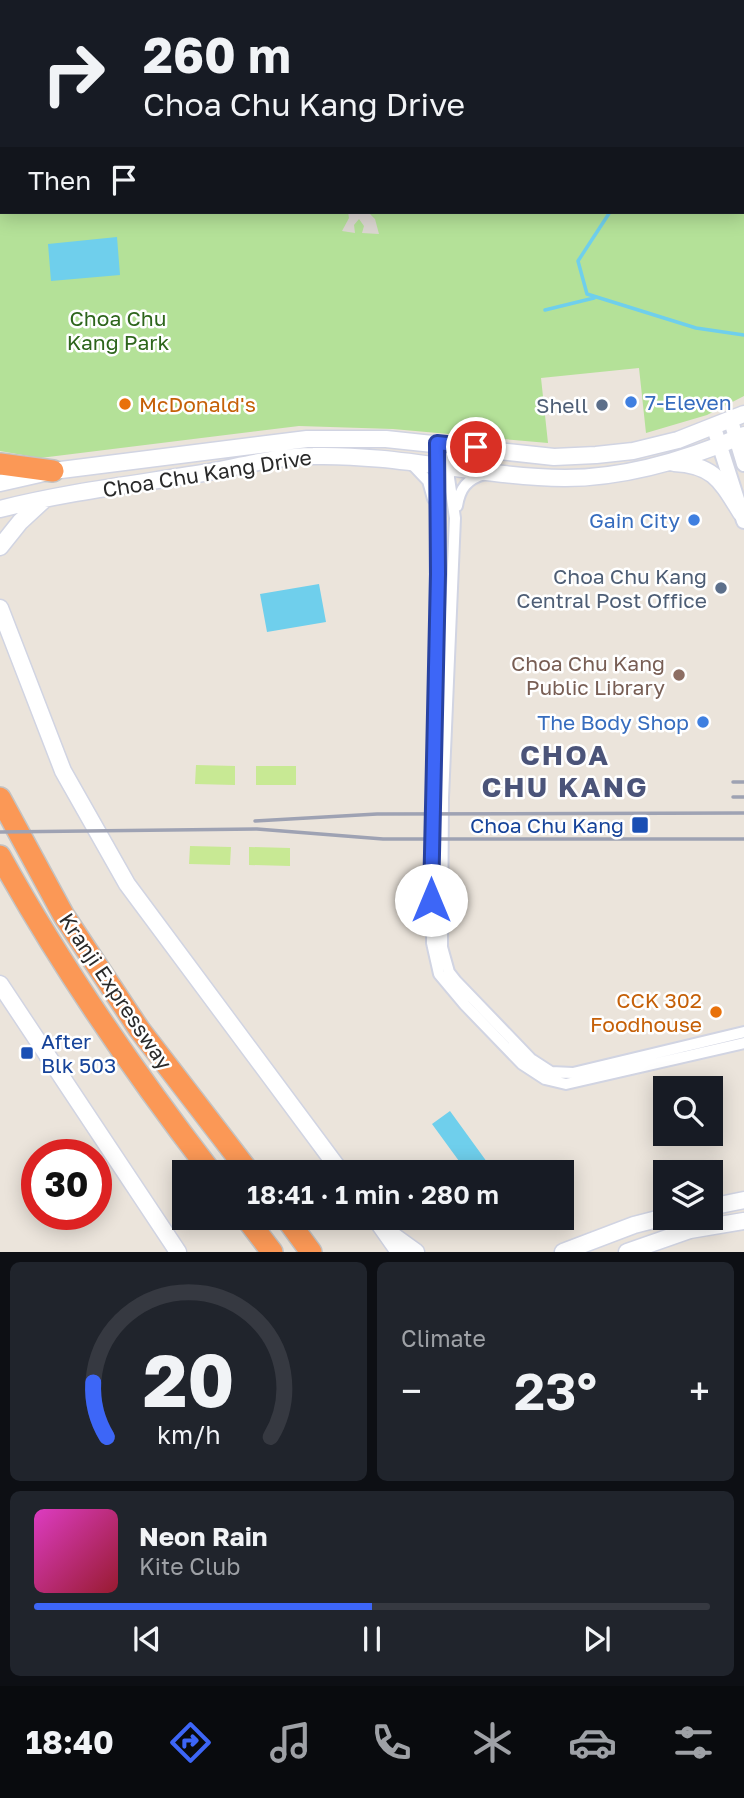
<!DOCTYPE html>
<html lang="en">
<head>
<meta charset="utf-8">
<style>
  body { margin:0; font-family:"Golos Text",sans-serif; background:#20242c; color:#f1f3f6; height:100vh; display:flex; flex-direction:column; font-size:26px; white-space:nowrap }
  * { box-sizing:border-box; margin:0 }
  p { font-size:23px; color:#9ea1a6 }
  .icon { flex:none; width:38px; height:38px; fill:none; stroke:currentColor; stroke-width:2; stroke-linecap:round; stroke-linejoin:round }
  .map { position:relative; height:1252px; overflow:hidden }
  .details { display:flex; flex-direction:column; gap:10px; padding:10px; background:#0d0f14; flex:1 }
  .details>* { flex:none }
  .guide { position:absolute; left:0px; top:0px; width:746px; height:214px; box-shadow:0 4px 18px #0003; background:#171b24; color:#f1f3f6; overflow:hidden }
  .buttons { position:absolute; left:653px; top:1076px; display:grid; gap:14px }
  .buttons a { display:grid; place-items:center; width:70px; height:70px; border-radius:0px; background:#171b24; box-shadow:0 4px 18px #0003; font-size:35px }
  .speed { position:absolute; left:21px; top:1139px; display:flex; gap:14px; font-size:35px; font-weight:700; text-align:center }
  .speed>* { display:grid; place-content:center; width:91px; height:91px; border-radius:50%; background:#171b24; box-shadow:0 4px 18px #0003; line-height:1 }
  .speed .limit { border:10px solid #d22; background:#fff; color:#111 }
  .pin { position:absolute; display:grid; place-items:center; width:60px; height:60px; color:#fff; margin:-30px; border:4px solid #fff; border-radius:50%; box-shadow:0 2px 7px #0007 }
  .me { position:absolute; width:77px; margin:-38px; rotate:0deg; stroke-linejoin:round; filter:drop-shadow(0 0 5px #0008) }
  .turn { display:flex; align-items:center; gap:24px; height:147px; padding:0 28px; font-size:32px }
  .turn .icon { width:91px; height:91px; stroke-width:2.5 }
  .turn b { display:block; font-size:49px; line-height:60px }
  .then { display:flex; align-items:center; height:66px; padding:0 28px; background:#0003; gap:14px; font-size:26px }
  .big { font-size:52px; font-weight:600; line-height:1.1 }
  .details .card { flex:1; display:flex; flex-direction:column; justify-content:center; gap:10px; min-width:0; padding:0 24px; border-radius:10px; background:#20242c }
  .details .dial { align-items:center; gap:0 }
  .dial svg { height:182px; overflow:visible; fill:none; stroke:#363941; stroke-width:7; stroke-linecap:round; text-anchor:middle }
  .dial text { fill:#f1f3f6; stroke:none }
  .song { display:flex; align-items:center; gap:21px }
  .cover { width:84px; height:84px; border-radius:10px; background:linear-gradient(135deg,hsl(310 70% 55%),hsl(350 70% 35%)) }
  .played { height:7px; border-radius:4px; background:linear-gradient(90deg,#3d66f7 50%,#363941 50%) }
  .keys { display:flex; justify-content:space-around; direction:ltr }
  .heat { display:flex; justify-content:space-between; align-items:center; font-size:38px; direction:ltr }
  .details .tiles { flex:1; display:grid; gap:10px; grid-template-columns:1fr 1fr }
  .card:last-child { grid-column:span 2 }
  .trip { position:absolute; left:172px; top:1160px; width:402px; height:70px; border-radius:0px; background:#171b24; box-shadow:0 4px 18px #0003; font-weight:600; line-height:70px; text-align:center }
  .dock { display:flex; height:112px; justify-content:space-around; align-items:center; background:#090b0e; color:#9ea1a6 }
  .dock .icon { width:49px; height:49px }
  .dock .selected { color:#3d66f7 }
  .dock b { font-size:32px; color:#f1f3f6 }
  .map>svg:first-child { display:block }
  .green { fill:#b4e198 }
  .pitch { fill:#c8e994 }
  .plaza { fill:#dcd7d2 }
  .water { fill:#6fcfec }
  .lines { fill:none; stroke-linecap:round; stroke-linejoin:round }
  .stream { stroke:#6fcfec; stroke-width:3.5 }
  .minor-casing { stroke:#d1d4e2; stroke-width:14 }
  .tertiary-casing { stroke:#d1d4e2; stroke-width:18 }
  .secondary-casing { stroke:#d1d4e2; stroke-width:19 }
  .motorway-casing { stroke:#c3c3c3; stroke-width:24 }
  .minor { stroke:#fff; stroke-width:10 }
  .tertiary { stroke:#fff; stroke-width:14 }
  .secondary { stroke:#fff; stroke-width:16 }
  .motorway { stroke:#fb9856; stroke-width:21 }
  .rail { stroke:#9ea2b3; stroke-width:3.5 }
  .route-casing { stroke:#2842a1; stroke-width:18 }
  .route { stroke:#3d66f7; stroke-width:12 }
  .shop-dot { fill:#3f7fe0; stroke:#fff; stroke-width:2.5 }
  .food-dot { fill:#e8710a; stroke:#fff; stroke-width:2.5 }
  .service-dot { fill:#5c6f8a; stroke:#fff; stroke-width:2.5 }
  .education-dot { fill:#8d6e63; stroke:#fff; stroke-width:2.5 }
  .transit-dot { fill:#1a4fb4; stroke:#fff; stroke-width:2.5 }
  .labels { text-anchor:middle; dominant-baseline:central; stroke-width:5; stroke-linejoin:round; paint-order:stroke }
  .park-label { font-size:21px; fill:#2d651b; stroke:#fff }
  .shop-label { font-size:21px; fill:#366cbe; stroke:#fff; text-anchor:end }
  .food-label { font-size:21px; fill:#c56008; stroke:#fff; text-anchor:start }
  .service-label { font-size:21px; fill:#4e5e75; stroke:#fff; text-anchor:end }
  .street-label { font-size:21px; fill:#292929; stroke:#fff }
  .education-label { font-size:21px; fill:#785e54; stroke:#fff; text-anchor:end }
  .transit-label { font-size:21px; fill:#164399; stroke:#fff; text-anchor:end }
  .district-label { font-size:28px; font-weight:bold; letter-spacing:2px; fill:#4b5479; stroke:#fff }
</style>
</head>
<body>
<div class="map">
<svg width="744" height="1252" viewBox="0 0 744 1252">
  <rect width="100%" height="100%" fill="#ebe4db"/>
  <!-- green -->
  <path class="green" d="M0,2L2,212H744V144V396L707,415L646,433L639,368L541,378L548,443L393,429L299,426L40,458L0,451Z"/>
  <!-- pitch -->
  <path class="pitch" d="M196,765L235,766V785L195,784Z
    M256,766H296V785H256Z
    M190,846L231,847L230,865L189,864Z
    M249,847L290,848V866L249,865Z"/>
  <!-- plaza -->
  <path class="plaza" d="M348,212L370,214L375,219L379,234L362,233L364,226L359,219L354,225L355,233L342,231L349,218Z"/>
  <!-- water -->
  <path class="water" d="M117,237L120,275L51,281L48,244Z
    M319,584L326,622L267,632L260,594Z
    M450,1111L487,1162L473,1172H467L432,1124Z"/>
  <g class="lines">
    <!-- stream -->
    <path class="stream" d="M610,212L578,261L587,294L696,328L744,335
      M545,310L594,298"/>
    <!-- minor casing -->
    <g class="minor-casing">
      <path id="minor" d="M743,2L744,1
        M744,127V128
        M437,443L432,943L439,974L465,1005L522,1064L545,1079L566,1084L744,1043
        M450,444L449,478L455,518L443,798L442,947L449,972L456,981L531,1059L551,1072L573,1073L744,1032
        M411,463L428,481L433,499
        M457,506C460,488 467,479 485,474"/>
    </g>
    <!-- tertiary casing -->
    <g class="tertiary-casing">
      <path id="tertiary" d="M731,421L744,464
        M714,428L744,521"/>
    </g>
    <!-- secondary casing -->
    <g class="secondary-casing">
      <path id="secondary" d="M674,463C714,465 721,481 741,513
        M0,483L53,471L307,439H386L554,457L596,455L633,451L678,440L744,414
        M0,509C67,492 135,484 203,473C238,467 277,456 313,456C398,454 481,477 565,478C627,478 688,459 744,435
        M0,547L20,522L45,499
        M0,608L63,771L127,884L341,1172
        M0,984L178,1252
        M710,1207L744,1200
        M375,1218L399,1252
        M391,1234L416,1252
        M563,1252L634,1225L665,1217
        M627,1252L690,1230L744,1221"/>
    </g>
    <!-- motorway casing -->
    <g class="motorway-casing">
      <path id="motorway" d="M0,464L53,471
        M0,798L64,916L139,1029L249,1172
        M0,856C62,968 134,1072 211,1172
        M246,1218L272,1252
        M286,1218L311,1252"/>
    </g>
    <!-- minor -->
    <use href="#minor" class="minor"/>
    <!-- tertiary -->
    <use href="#tertiary" class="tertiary"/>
    <!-- secondary -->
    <use href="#secondary" class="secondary"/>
    <!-- motorway -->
    <use href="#motorway" class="motorway"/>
    <!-- rail -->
    <path class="rail" d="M733,782H744
      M733,797H744
      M255,821L377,814L744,813
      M0,832L257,829L383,839H744"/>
  </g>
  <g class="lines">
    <!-- route casing -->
    <g class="route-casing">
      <path id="route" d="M431,900L438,574L437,443L476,447"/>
    </g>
    <!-- route -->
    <use href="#route" class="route"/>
  </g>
  <!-- markers -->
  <g class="shop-dot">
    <circle cx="631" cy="402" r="7"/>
    <circle cx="694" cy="520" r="7"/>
    <circle cx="703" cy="722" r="7"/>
  </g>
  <g class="food-dot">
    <circle cx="125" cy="404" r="7"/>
    <circle cx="716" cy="1012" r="7"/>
  </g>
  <g class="service-dot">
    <circle cx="602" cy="405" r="7"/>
    <circle cx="721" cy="588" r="7"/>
  </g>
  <circle class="education-dot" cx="679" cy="675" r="7"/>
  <g class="transit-dot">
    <rect x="631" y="816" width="18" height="18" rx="3.5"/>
    <rect x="20" y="1046" width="14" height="14" rx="3.5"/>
  </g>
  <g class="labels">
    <!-- park labels -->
    <g class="park-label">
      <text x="118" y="318">Choa Chu<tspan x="118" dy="24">Kang Park</tspan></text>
    </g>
    <!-- shop labels -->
    <g class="shop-label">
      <text x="645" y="402" text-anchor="start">7-Eleven</text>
      <text x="680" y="520">Gain City</text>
      <text x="689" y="722">The Body Shop</text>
    </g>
    <!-- food labels -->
    <g class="food-label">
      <text x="139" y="404">McDonald's</text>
      <text x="702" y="1000" text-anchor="end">CCK 302<tspan x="702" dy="24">Foodhouse</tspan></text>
    </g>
    <!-- service labels -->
    <g class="service-label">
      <text x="588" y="405">Shell</text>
      <text x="707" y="576">Choa Chu Kang<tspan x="707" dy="24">Central Post Office</tspan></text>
    </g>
    <!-- street labels -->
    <g class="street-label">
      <text transform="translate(207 473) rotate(-9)">Choa Chu Kang Drive</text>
      <text transform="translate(116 991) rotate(56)">Kranji Expressway</text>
    </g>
    <!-- education labels -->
    <g class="education-label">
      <text x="665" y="663">Choa Chu Kang<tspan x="665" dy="24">Public Library</tspan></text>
    </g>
    <!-- transit labels -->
    <g class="transit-label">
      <text x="624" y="825">Choa Chu Kang</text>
      <text x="41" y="1041" text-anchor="start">After<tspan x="41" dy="24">Blk 503</tspan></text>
    </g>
    <!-- district labels -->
    <g class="district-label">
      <text x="565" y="754">CHOA<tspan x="565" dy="32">CHU KANG</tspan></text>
    </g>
  </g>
</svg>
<div class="buttons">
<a><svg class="icon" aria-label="search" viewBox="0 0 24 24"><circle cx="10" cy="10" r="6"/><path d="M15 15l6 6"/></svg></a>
<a><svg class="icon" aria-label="layers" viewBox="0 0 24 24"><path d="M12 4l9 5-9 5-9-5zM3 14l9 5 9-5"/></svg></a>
</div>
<div class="speed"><div class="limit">30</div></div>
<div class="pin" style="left:476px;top:447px;background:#d93025"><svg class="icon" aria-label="arrive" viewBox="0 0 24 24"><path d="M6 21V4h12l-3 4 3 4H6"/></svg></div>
<svg class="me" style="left:431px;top:900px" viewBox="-20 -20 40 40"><circle r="19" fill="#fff"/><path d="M0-13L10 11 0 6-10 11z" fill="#3d66f7"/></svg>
<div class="trip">18:41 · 1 min · 280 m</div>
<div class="guide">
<div class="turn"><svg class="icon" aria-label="right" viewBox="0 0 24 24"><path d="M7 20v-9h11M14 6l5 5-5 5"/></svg><div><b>260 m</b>Choa Chu Kang Drive</div></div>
<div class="then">Then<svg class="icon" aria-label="arrive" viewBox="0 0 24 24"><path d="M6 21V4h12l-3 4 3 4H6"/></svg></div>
</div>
</div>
<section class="details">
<div class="tiles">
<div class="card dial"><svg viewBox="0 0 100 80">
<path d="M14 69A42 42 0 1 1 86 69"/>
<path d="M14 69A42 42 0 0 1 8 45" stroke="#3d66f7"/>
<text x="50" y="56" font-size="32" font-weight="700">20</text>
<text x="50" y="72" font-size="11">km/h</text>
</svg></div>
<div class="card"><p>Climate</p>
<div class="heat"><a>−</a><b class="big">23°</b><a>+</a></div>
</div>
<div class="card">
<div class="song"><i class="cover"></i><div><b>Neon Rain</b><p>Kite Club</p></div></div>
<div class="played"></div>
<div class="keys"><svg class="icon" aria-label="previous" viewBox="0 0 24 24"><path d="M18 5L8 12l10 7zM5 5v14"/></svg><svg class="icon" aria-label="pause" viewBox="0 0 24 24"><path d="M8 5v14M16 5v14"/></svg><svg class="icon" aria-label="next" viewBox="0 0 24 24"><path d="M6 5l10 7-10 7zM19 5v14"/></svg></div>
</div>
</div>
</section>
<nav class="dock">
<b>18:40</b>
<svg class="icon selected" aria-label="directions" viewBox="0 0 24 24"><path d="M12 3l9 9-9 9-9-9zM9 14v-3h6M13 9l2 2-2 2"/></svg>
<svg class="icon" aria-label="music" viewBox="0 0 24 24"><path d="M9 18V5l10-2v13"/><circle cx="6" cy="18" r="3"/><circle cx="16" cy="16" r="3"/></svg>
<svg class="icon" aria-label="phone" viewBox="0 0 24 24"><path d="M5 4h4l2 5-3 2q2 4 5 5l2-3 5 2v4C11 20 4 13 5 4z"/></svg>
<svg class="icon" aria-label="climate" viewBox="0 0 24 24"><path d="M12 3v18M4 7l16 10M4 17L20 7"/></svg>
<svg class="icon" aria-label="car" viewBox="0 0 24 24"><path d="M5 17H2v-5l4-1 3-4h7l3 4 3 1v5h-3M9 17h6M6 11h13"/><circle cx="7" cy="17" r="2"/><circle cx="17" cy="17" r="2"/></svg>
<svg class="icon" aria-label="filters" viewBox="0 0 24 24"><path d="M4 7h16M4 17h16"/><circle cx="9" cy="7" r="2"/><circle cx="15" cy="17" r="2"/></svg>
</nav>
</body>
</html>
